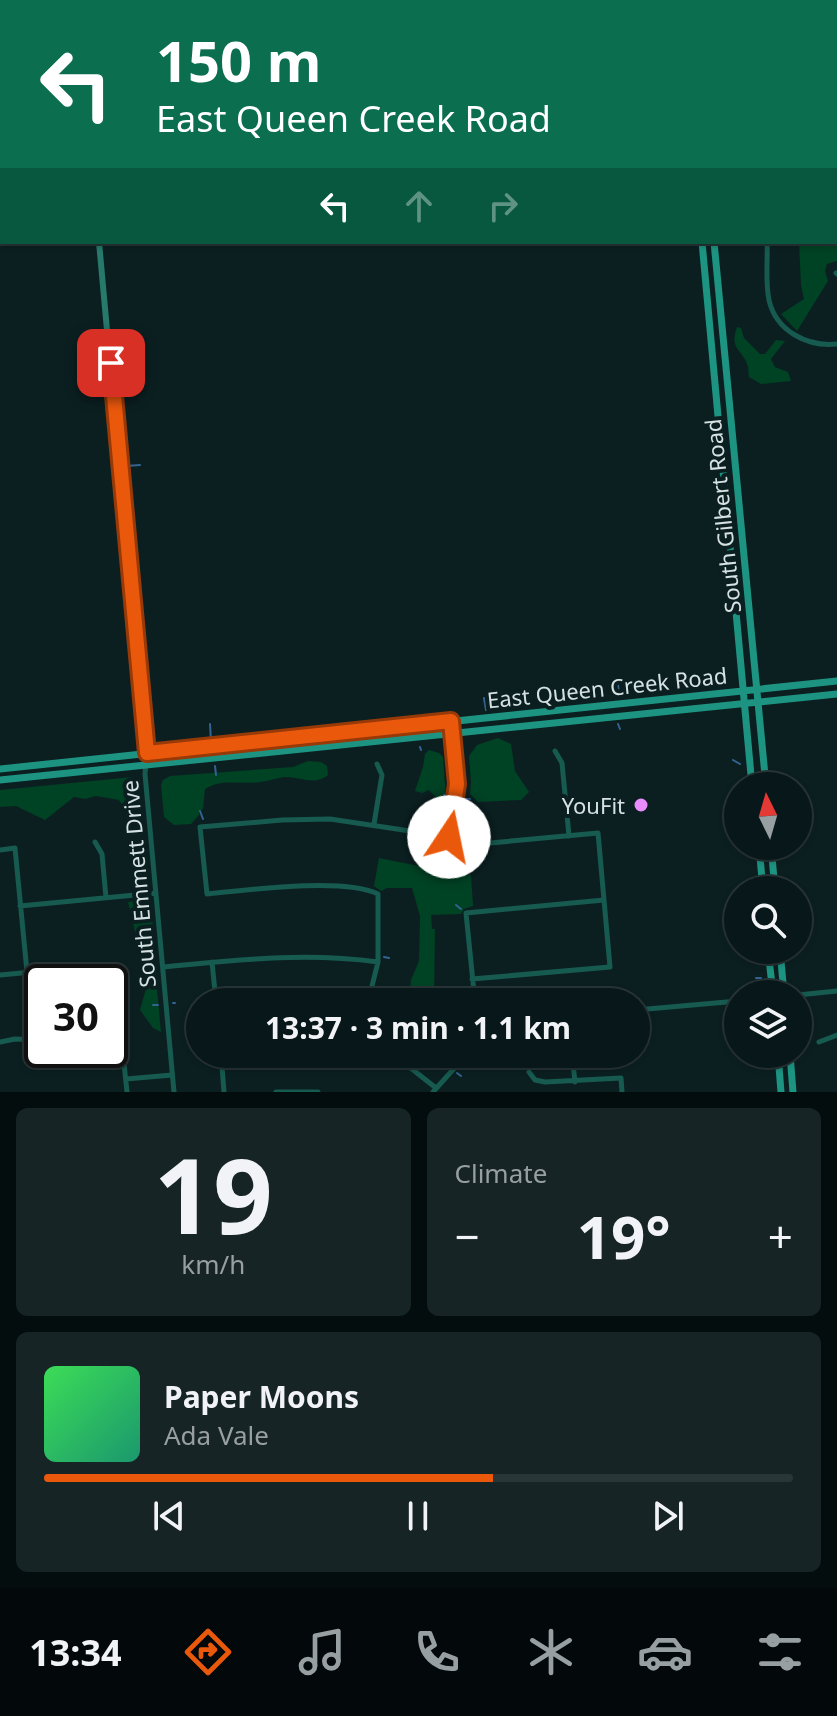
<!DOCTYPE html>
<html lang="en">
<head>
<meta charset="utf-8">
<style>
  body { margin:0; font-family:"Noto Sans",sans-serif; background:#162426; color:#f1f3f6; height:100vh; display:flex; flex-direction:column; font-size:30px; white-space:nowrap }
  * { box-sizing:border-box; margin:0 }
  p { font-size:26px; color:#989fa2 }
  .icon { flex:none; width:44px; height:44px; fill:none; stroke:currentColor; stroke-width:2; stroke-linecap:round; stroke-linejoin:round }
  .map { position:relative; height:1092px; overflow:hidden }
  .details { display:flex; flex-direction:column; gap:16px; padding:16px; background:#040d0e; flex:1 }
  .details>* { flex:none }
  .top-card { position:absolute; left:0px; top:0px; width:838px; height:244px; box-shadow:0 2px 6px #0004,0 0 0 2px #293638; background:#0b6e4f; color:#fff; overflow:hidden }
  .needle { width:52px; rotate:355deg }
  .tools { position:absolute; left:724px; top:772px; display:grid; gap:16px }
  .tools a { display:grid; place-items:center; width:88px; height:88px; border-radius:50%; background:#081719; box-shadow:0 2px 6px #0004,0 0 0 2px #293638; font-size:40px }
  .speed { position:absolute; left:24px; top:964px; display:flex; gap:16px; font-size:40px; font-weight:700; text-align:center }
  .speed>* { display:grid; place-content:center; width:104px; height:104px; border-radius:50%; background:#081719; box-shadow:0 2px 6px #0004,0 0 0 2px #293638; line-height:1 }
  .speed .limit { border:4px solid #111; border-radius:12px; background:#fff; color:#111 }
  .pin { position:absolute; display:grid; place-items:center; width:68px; height:68px; color:#fff; margin:-34px; border-radius:16px; box-shadow:0 4px 12px #0006 }
  .me { position:absolute; width:88px; margin:-44px; rotate:11deg; stroke-linejoin:round; filter:drop-shadow(0 0 6px #0008) }
  .turn { display:flex; align-items:center; gap:28px; height:168px; padding:0 24px; font-size:36px }
  .turn .icon { width:104px; height:104px; stroke-width:2.5 }
  .turn b { display:block; font-size:56px; line-height:68px }
  .lanes { display:flex; align-items:center; height:76px; padding:0 24px; background:#0003; justify-content:center; gap:40px; direction:ltr }
  .lanes .off { opacity:.35 }
  .big { font-size:60px; font-weight:700; line-height:1.1 }
  .details .widget { flex:1; display:flex; flex-direction:column; justify-content:center; gap:12px; min-width:0; padding:0 28px; border-radius:12px; background:#162426 }
  .details .dial { align-items:center; gap:0 }
  .dial b { font-size:104px; line-height:1 }
  .song { display:flex; align-items:center; gap:24px }
  .cover { width:96px; height:96px; border-radius:12px; background:linear-gradient(135deg,hsl(130 70% 55%),hsl(160 70% 35%)) }
  .played { height:8px; border-radius:4px; background:linear-gradient(90deg,#ea580c 60%,#293638 60%) }
  .keys { display:flex; justify-content:space-around; direction:ltr }
  .heat { display:flex; justify-content:space-between; align-items:center; font-size:44px; direction:ltr }
  .details .tiles { flex:1; display:grid; gap:16px; grid-template-columns:1fr 1fr }
  .widget:last-child { grid-column:span 2 }
  .trip { position:absolute; left:186px; top:988px; width:464px; height:80px; border-radius:40px; background:#081719; box-shadow:0 2px 6px #0004,0 0 0 2px #293638; font-weight:700; line-height:80px; text-align:center }
  .menu { display:flex; height:128px; justify-content:space-around; align-items:center; background:#03090a; color:#989fa2 }
  .menu .icon { width:56px; height:56px }
  .menu .on { color:#ea580c }
  .menu b { font-size:36px; color:#f1f3f6 }
  .map>svg:first-child { display:block }
  .green { fill:#004224 }
  .lines { fill:none; stroke-linecap:round; stroke-linejoin:round }
  .stream { stroke:#346391; stroke-width:2 }
  .street { stroke:#175a4f; stroke-width:5 }
  .secondary { stroke:#26796b; stroke-width:6 }
  .primary { stroke:#1d9482; stroke-width:7 }
  .route-casing { stroke:#983908; stroke-width:20 }
  .route { stroke:#ea580c; stroke-width:14 }
  .poi-dot { fill:#e98dfe; stroke:#0b1f21; stroke-width:3 }
  .labels { text-anchor:middle; dominant-baseline:central; stroke-width:8; stroke-linejoin:round; paint-order:stroke }
  .street-label { font-size:22px; fill:#d5e1e2; stroke:#0b1f21 }
  .poi-label { font-size:22px; fill:#d5e1e2; stroke:#0b1f21; text-anchor:end }
</style>
</head>
<body>
<div class="map">
<svg width="837" height="1092" viewBox="0 0 837 1092">
  <rect width="100%" height="100%" fill="#0b1f21"/>
  <!-- green -->
  <path class="green" d="M837,230V261L827,264L825,271L828,281L797,331L781,314L804,299L801,285L799,242H836Z
    M737,327L741,328L744,338L760,354H765L776,340L785,341L771,359L775,367L788,372L791,381L761,384L749,377C748,373 749,368 747,364C742,349 729,350 737,327Z
    M498,738L511,744L515,771L529,792L521,800L478,802L470,794L471,782L469,756L477,745Z
    M429,750L439,753L443,757L446,799H438L429,790L422,793L415,791L423,767L425,754Z
    M308,761L321,762L327,766L328,775C315,786 300,777 285,777C277,778 269,781 260,782C240,785 222,778 205,789L203,809L199,811V815L191,824L174,825L164,817L161,785L163,780L170,776L293,767Z
    M133,777L140,783L141,803L138,804L142,821L131,818L119,800L96,796L85,799L74,797L45,820L16,806L0,807V790Z
    M425,837L469,845L466,875H471L473,906L464,909L461,914L431,915L432,929H435L434,1002H409L411,980L419,961L420,916L412,888H387L381,891L374,886L379,858L419,866Z
    M147,899L151,902L155,959L149,957L145,946L136,936L128,902Z
    M155,968L161,1032L153,1028L140,1010L151,970Z"/>
  <g class="lines">
    <!-- stream -->
    <path class="stream" d="M126,466L140,465
      M618,685L619,694
      M484,698L486,710
      M210,724L211,741
      M618,724L620,729
      M420,747L421,750
      M733,760L740,764
      M215,766L216,775
      M132,790L140,789
      M444,795L449,796
      M463,799H470
      M200,811L203,819
      M456,905L461,909
      M384,957L389,958
      M756,978H761
      M173,1003H175
      M153,1005H158
      M443,1059L446,1063
      M457,1073L461,1076"/>
    <!-- street -->
    <path class="street" d="M741,0V2
      M831,0V2
      M0,14L2,16
      M836,27H837
      M836,120H837
      M767,242C768,261 765,281 769,300C776,331 807,347 837,344
      M836,273L837,274
      M555,751L562,763L569,836
      M146,762L145,774L174,1092
      M374,824L382,775L377,764
      M449,837L457,784L451,721
      M95,842L102,854L106,898
      M0,850L15,848L27,972
      M20,906L156,893
      M212,962L216,1002
      M163,967C237,960 304,952 378,962
      M0,975L96,966L109,972
      M798,995L837,991
      M368,1002L378,962V894C344,877 246,890 207,894L200,827L282,820L330,819L490,843L598,833L610,967L472,979
      M475,1002L466,913L604,900
      M636,1010L738,1001
      M0,1042L15,1039L42,1040
      M819,1042L837,1035
      M110,1046L122,1045L127,1092
      M221,1054L224,1092
      M393,1054L436,1088
      M572,1054L575,1082
      M529,1072L535,1080L545,1082L621,1078L622,1092
      M126,1079L172,1075
      M276,1092H318
      M433,1092L467,1054"/>
    <!-- secondary -->
    <path class="secondary" d="M418,0V2
      M836,73H837
      M99,242L146,761"/>
    <!-- primary -->
    <path class="primary" d="M679,0L680,2
      M691,0V2
      M702,242L752,786
      M714,242L766,786
      M0,769L837,681
      M0,780L837,694
      M759,846L763,890
      M771,846L775,890
      M768,950L773,994
      M780,950L784,994
      M778,1054L781,1092
      M790,1054L793,1092"/>
  </g>
  <g class="lines">
    <!-- route casing -->
    <g class="route-casing">
      <path id="route" d="M111,363L147,753L451,721L457,784L449,837"/>
    </g>
    <!-- route -->
    <use href="#route" class="route"/>
  </g>
  <!-- markers -->
  <circle class="poi-dot" cx="641" cy="805" r="8"/>
  <g class="labels">
    <!-- street labels -->
    <g class="street-label">
      <text transform="translate(722 516) rotate(-96)">South Gilbert Road</text>
      <text transform="translate(607 687) rotate(-6)">East Queen Creek Road</text>
      <text transform="translate(138 884) rotate(-95)">South Emmett Drive</text>
    </g>
    <!-- poi labels -->
    <g class="poi-label">
      <text x="625" y="805">YouFit</text>
    </g>
  </g>
</svg>
<div class="tools">
<a><svg class="needle" viewBox="-14 -14 28 28"><path d="M0-13l5 13h-10z" fill="#e53935"/><path d="M0 13l5-13h-10z" fill="#989fa2"/></svg></a>
<a><svg class="icon" aria-label="search" viewBox="0 0 24 24"><circle cx="10" cy="10" r="6"/><path d="M15 15l6 6"/></svg></a>
<a><svg class="icon" aria-label="layers" viewBox="0 0 24 24"><path d="M12 4l9 5-9 5-9-5zM3 14l9 5 9-5"/></svg></a>
</div>
<div class="speed"><div class="limit">30</div></div>
<div class="pin" style="left:111px;top:363px;background:#d93025"><svg class="icon" aria-label="arrive" viewBox="0 0 24 24"><path d="M6 21V4h12l-3 4 3 4H6"/></svg></div>
<svg class="me" style="left:449px;top:837px" viewBox="-20 -20 40 40"><circle r="19" fill="#fff"/><path d="M0-13L10 11 0 6-10 11z" fill="#ea580c"/></svg>
<div class="trip">13:37 · 3 min · 1.1 km</div>
<div class="top-card">
<div class="turn"><svg class="icon" aria-label="left" viewBox="0 0 24 24"><path d="M17 20v-9H6M10 6l-5 5 5 5"/></svg><div><b>150 m</b>East Queen Creek Road</div></div>
<div class="lanes"><svg class="icon" aria-label="left" viewBox="0 0 24 24"><path d="M17 20v-9H6M10 6l-5 5 5 5"/></svg><svg class="icon off" aria-label="ahead" viewBox="0 0 24 24"><path d="M12 20V5M6 11l6-6 6 6"/></svg><svg class="icon off" aria-label="right" viewBox="0 0 24 24"><path d="M7 20v-9h11M14 6l5 5-5 5"/></svg></div>
</div>
</div>
<section class="details">
<div class="tiles">
<div class="widget dial"><b>19</b><p>km/h</p></div>
<div class="widget"><p>Climate</p>
<div class="heat"><a>−</a><b class="big">19°</b><a>+</a></div>
</div>
<div class="widget">
<div class="song"><i class="cover"></i><div><b>Paper Moons</b><p>Ada Vale</p></div></div>
<div class="played"></div>
<div class="keys"><svg class="icon" aria-label="previous" viewBox="0 0 24 24"><path d="M18 5L8 12l10 7zM5 5v14"/></svg><svg class="icon" aria-label="pause" viewBox="0 0 24 24"><path d="M8 5v14M16 5v14"/></svg><svg class="icon" aria-label="next" viewBox="0 0 24 24"><path d="M6 5l10 7-10 7zM19 5v14"/></svg></div>
</div>
</div>
</section>
<nav class="menu">
<b>13:34</b>
<svg class="icon on" aria-label="directions" viewBox="0 0 24 24"><path d="M12 3l9 9-9 9-9-9zM9 14v-3h6M13 9l2 2-2 2"/></svg>
<svg class="icon" aria-label="music" viewBox="0 0 24 24"><path d="M9 18V5l10-2v13"/><circle cx="6" cy="18" r="3"/><circle cx="16" cy="16" r="3"/></svg>
<svg class="icon" aria-label="phone" viewBox="0 0 24 24"><path d="M5 4h4l2 5-3 2q2 4 5 5l2-3 5 2v4C11 20 4 13 5 4z"/></svg>
<svg class="icon" aria-label="climate" viewBox="0 0 24 24"><path d="M12 3v18M4 7l16 10M4 17L20 7"/></svg>
<svg class="icon" aria-label="car" viewBox="0 0 24 24"><path d="M5 17H2v-5l4-1 3-4h7l3 4 3 1v5h-3M9 17h6M6 11h13"/><circle cx="7" cy="17" r="2"/><circle cx="17" cy="17" r="2"/></svg>
<svg class="icon" aria-label="filters" viewBox="0 0 24 24"><path d="M4 7h16M4 17h16"/><circle cx="9" cy="7" r="2"/><circle cx="15" cy="17" r="2"/></svg>
</nav>
</body>
</html>
